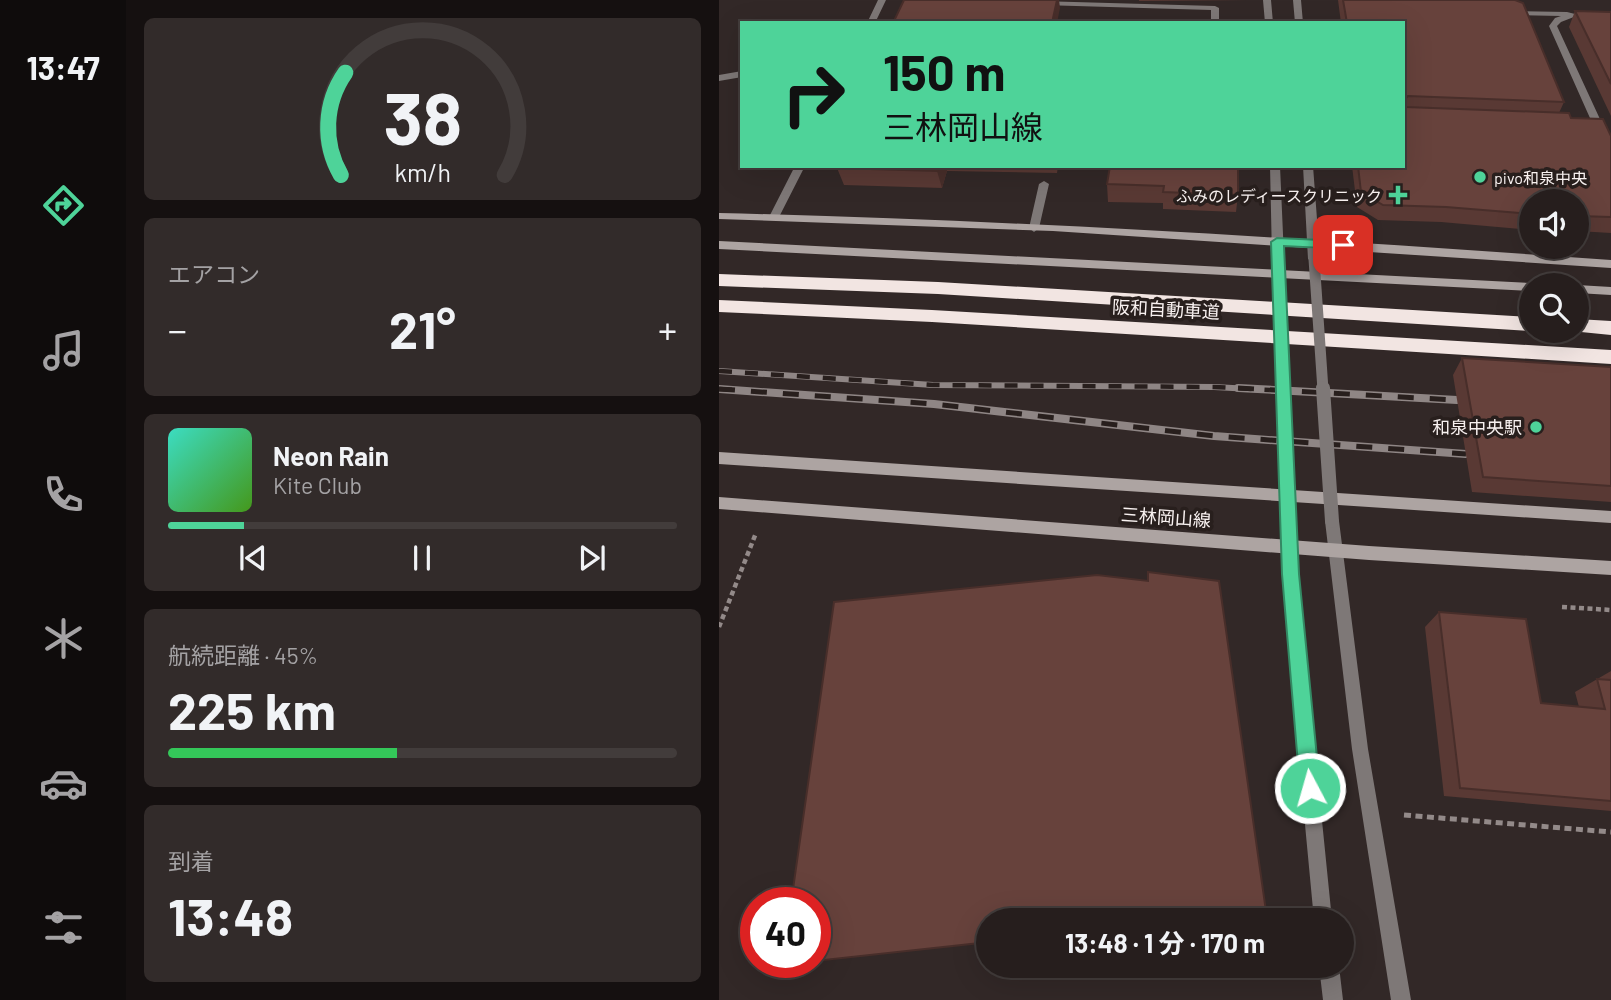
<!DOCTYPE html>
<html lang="ja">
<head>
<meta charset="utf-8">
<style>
  body { margin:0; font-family:Barlow,"Noto Sans JP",sans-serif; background:#322b2a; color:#f1f3f6; height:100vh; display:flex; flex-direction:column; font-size:26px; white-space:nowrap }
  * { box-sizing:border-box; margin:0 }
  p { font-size:23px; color:#a4a2a4 }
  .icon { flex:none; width:38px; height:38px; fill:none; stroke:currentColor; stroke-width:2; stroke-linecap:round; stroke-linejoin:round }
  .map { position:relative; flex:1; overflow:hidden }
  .panel { display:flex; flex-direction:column; gap:18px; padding:18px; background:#151010; width:593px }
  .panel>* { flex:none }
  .banner { position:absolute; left:21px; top:21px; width:665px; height:147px; border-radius:0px; box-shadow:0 7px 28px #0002,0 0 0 2px #423c3b; background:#4ed399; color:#111; overflow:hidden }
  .tools { position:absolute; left:800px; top:189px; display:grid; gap:14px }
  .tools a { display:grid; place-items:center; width:70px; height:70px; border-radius:50%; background:#261e1d; box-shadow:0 7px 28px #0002,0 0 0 2px #423c3b; font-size:35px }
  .speed { position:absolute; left:21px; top:887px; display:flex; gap:14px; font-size:35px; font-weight:700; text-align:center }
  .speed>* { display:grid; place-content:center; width:91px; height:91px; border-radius:50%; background:#261e1d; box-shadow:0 7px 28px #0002,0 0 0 2px #423c3b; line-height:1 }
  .speed .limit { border:10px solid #d22; background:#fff; color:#111 }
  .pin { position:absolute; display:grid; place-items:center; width:60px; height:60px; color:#fff; margin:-30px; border-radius:14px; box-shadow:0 4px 10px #0006 }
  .me { position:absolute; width:77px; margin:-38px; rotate:354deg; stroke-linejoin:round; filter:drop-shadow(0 0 5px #0008) }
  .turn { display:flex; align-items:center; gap:24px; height:147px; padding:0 28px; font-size:32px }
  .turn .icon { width:91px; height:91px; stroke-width:2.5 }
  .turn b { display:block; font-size:49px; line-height:60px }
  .big { font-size:52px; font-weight:700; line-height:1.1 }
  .panel .card { flex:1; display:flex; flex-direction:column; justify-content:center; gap:10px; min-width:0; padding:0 24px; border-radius:10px; background:#322b2a }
  .panel .dial { align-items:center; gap:0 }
  .dial svg { height:182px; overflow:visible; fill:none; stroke:#423c3b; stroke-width:7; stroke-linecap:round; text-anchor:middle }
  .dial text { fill:#f1f3f6; stroke:none }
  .song { display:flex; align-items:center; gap:21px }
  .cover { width:84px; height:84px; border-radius:10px; background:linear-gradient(135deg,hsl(170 70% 55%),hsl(100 70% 35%)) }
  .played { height:7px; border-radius:4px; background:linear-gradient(90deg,#4ed399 15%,#423c3b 15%) }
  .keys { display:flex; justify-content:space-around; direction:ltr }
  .heat { display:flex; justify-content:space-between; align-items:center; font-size:38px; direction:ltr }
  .charge { height:10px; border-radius:5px; background:linear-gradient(90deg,#34c759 45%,#423c3b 0) }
  .trip { position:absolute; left:257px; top:908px; width:378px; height:70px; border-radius:35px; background:#261e1d; box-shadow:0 7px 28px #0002,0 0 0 2px #423c3b; font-weight:700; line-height:70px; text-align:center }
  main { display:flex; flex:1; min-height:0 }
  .dock { display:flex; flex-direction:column; width:126px; justify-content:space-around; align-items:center; background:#0f0c0c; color:#a4a2a4 }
  .dock .icon { width:49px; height:49px }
  .dock .on { color:#4ed399 }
  .dock b { font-size:32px; color:#f1f3f6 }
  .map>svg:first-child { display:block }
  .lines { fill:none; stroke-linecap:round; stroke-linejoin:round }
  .path-far1 { stroke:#938a89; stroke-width:4.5; stroke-dasharray:5 3.5; stroke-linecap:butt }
  .path { stroke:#938a89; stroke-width:5; stroke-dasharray:7 4.5; stroke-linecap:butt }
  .service { fill:#7e7877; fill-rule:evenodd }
  .minor { fill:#7e7877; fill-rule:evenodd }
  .tertiary { fill:#7e7877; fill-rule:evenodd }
  .secondary { fill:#ada4a2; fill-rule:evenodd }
  .motorway { fill:#f2e5e2; fill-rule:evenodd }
  .rail-far1-casing { stroke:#8f8685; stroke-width:6 }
  .rail-casing { stroke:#8f8685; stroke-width:8 }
  .rail-far1 { stroke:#281f1d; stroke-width:4.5; stroke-dasharray:13; stroke-linecap:butt }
  .rail { stroke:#281f1d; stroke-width:5; stroke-dasharray:16; stroke-linecap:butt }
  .tertiary-bridge-far1 { stroke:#7e7877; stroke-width:11 }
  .tertiary-bridge { stroke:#7e7877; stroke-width:14 }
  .wall { fill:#593934 }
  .shaded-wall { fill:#482e2a }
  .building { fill:#67423c; stroke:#482e2a; stroke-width:2 }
  .route { fill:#4ed399; stroke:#338963; stroke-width:2 }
  .poi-dot { fill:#4ed399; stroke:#281f1d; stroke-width:2.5 }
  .labels { text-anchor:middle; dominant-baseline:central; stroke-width:7; stroke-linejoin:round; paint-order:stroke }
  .far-poi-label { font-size:16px; fill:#f8f1f0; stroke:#281f1d; text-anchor:start }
  .street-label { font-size:18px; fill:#f8f1f0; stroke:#281f1d }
  .poi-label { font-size:18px; fill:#f8f1f0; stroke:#281f1d; text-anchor:end }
</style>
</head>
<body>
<main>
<nav class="dock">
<b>13:47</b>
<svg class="icon on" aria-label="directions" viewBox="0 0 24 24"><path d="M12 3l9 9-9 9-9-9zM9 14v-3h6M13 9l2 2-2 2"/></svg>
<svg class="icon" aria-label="music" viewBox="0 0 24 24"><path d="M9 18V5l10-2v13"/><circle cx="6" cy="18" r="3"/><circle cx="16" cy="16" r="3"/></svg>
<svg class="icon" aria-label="phone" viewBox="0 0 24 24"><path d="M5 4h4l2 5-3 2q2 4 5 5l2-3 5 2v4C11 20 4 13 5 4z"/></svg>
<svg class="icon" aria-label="climate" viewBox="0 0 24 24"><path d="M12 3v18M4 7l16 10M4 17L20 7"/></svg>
<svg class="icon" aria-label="car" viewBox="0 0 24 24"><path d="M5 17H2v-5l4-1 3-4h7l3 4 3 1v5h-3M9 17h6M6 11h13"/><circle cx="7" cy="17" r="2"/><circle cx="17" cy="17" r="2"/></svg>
<svg class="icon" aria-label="filters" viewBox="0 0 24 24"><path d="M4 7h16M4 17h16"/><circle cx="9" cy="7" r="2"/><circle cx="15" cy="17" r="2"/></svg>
</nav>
<section class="panel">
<div class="card dial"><svg viewBox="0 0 100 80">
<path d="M14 69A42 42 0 1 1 86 69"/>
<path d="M14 69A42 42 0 0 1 16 24" stroke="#4ed399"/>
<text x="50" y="56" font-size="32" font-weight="700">38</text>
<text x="50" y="72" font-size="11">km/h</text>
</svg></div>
<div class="card"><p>エアコン</p>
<div class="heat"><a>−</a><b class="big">21°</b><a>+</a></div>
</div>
<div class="card">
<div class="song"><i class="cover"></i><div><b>Neon Rain</b><p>Kite Club</p></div></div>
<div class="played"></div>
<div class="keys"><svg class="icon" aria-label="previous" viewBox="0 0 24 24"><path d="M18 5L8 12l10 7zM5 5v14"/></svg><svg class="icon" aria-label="pause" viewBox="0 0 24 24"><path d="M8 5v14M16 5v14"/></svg><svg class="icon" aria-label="next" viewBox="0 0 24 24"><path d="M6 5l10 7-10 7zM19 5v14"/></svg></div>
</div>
<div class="card"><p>航続距離 · 45%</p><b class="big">225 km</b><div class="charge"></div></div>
<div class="card"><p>到着</p><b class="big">13:48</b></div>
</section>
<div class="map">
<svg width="892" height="1000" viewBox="0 0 892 1000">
  <rect width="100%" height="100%" fill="#322827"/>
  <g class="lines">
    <!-- path-far1 -->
    <path class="path-far1" d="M843,607L892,610
      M0,627L37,533"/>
    <!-- path -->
    <path class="path" d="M685,815L892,832"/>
    <!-- service -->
    <path class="service" d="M320,1L496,6L500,8V23H492V10L323,5L319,3Z
      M793,11L848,12L860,15L842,22L838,26L892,143V157L887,154L830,26L836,18L842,16L796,15H793Z
      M368,20H410L414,23H364Z
      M325,181L330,184L320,228L315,232L310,228L320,184Z"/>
    <!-- minor -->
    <path class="minor" d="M23,71V77L0,81V75Z"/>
    <!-- tertiary -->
    <path class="tertiary" d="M159,0H167L156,23H148Z
      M544,0H552L554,23H546Z
      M574,0H582L584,23H576Z
      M76,166H86L59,219H51L50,217Z
      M551,166H561L565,257L559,261L553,257Z
      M584,166H594L601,259L595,263L589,259Z
      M568,512L573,514L575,518L581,602L613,920H595L565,602L561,518L563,514Z
      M613,515L618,517L620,521L649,749L692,1000H672L633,749L606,521L608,517Z
      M600,966H620L624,1000H604Z"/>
    <!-- secondary -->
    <path class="secondary" d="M0,213C298,220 595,239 892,260V268L334,231L0,219Z
      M0,241L812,283L817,285H812V291L0,249Z
      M857,285H858L892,287V295L858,293Z
      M0,452L892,511V523L0,464Z
      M0,497L650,546L892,561V575L650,560L0,509Z"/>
    <!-- motorway -->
    <path class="motorway" d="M0,274L219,282L812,317V331L219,294L0,286Z
      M0,300L213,310L892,350V364L213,322L0,312Z
      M858,319L892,321V335L852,331H858Z"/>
    <!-- rail-far1 casing -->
    <g class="rail-far1-casing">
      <path id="rail-far1" d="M0,371L214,385L495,387L551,390
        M0,389L15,390"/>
    </g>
    <!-- rail casing -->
    <g class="rail-casing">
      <path id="rail" d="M519,388L738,400
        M0,389L215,404L495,436L747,454"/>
    </g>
    <!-- rail-far1 -->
    <use href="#rail-far1" class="rail-far1"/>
    <!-- rail -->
    <use href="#rail" class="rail"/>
    <!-- tertiary-bridge-far1 -->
    <path class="tertiary-bridge-far1" d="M559,257L564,390
      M595,259L604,390"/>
    <!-- tertiary-bridge -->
    <path class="tertiary-bridge" d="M564,388L568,518
      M604,388L613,521"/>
  </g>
  <!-- wall -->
  <path class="wall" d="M420,0H528L420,1Z
    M619,0H798L845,102L840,113L892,136V233L858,231V201H812V230L722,222L659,220L638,207L633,166H684V23H622Z
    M856,11L892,12V116L850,27Z
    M118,166H339L338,173L228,171L223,188L125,185L118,168Z
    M391,166L519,195L517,212L444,209V203L389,202L388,184Z
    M743,358L892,367V502L753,492L734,375Z
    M720,612L822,703L860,707L856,692L892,671V811L725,796L706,627Z"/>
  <!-- shaded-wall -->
  <path class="shaded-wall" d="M338,0H340L341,8L338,23H333Z
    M219,166H227L228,171L223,188L218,171Z"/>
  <!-- building -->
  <path class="building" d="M185,0H338L333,23H174Z
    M624,0H796L804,3L845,102L689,96L686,99L687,107L850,113L852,118L884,119L892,136V217L858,216V201H812V214L727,207L664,205L642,192L639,166H684V23H628Z
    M856,11L892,12V84Z
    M118,166H219L218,171L118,168Z
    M391,166H519V195L444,192L445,186L388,184Z
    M743,358L892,367V486L764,477Z
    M429,572L500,581L547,911L459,920H270V942L96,961V903H72L115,602L378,575L429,581Z
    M720,612L807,619L822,703L886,709L878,679L892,680V801L741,788Z
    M63,962H86L63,965Z"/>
  <!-- route -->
  <path class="route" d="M558,238L624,241L630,245L624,249L565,246L580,574L601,788L598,795L591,798L584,795L581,788L563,574L552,242Z"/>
  <!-- markers -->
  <g class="poi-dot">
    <circle cx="761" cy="177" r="7"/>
    <path d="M675.5 184.5h7v7h7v7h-7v7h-7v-7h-7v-7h7z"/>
    <circle cx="817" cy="427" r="7"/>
  </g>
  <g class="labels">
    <!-- far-poi labels -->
    <g class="far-poi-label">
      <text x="775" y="177">pivo和泉中央</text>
      <text x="663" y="195" text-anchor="end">ふみのレディースクリニック</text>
    </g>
    <!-- street labels -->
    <g class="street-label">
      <text transform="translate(447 309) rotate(3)">阪和自動車道</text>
      <text transform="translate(447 517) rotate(4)">三林岡山線</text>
    </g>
    <!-- poi labels -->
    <g class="poi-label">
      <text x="803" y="427">和泉中央駅</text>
    </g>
  </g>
</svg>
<div class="tools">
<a><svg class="icon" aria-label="sound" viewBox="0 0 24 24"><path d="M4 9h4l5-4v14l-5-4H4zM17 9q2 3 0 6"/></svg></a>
<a><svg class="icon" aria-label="search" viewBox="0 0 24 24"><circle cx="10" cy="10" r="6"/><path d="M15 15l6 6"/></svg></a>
</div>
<div class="speed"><div class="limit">40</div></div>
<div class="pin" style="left:624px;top:245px;background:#d93025"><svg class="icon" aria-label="arrive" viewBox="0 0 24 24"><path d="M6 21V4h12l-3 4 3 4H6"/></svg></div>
<svg class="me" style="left:591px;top:788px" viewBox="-20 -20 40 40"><circle r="17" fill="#4ed399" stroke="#fff" stroke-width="3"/><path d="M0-11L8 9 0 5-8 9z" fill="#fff"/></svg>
<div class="trip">13:48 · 1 分 · 170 m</div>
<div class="banner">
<div class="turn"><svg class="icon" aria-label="right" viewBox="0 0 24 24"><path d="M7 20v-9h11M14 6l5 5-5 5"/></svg><div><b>150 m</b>三林岡山線</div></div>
</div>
</div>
</main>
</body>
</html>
